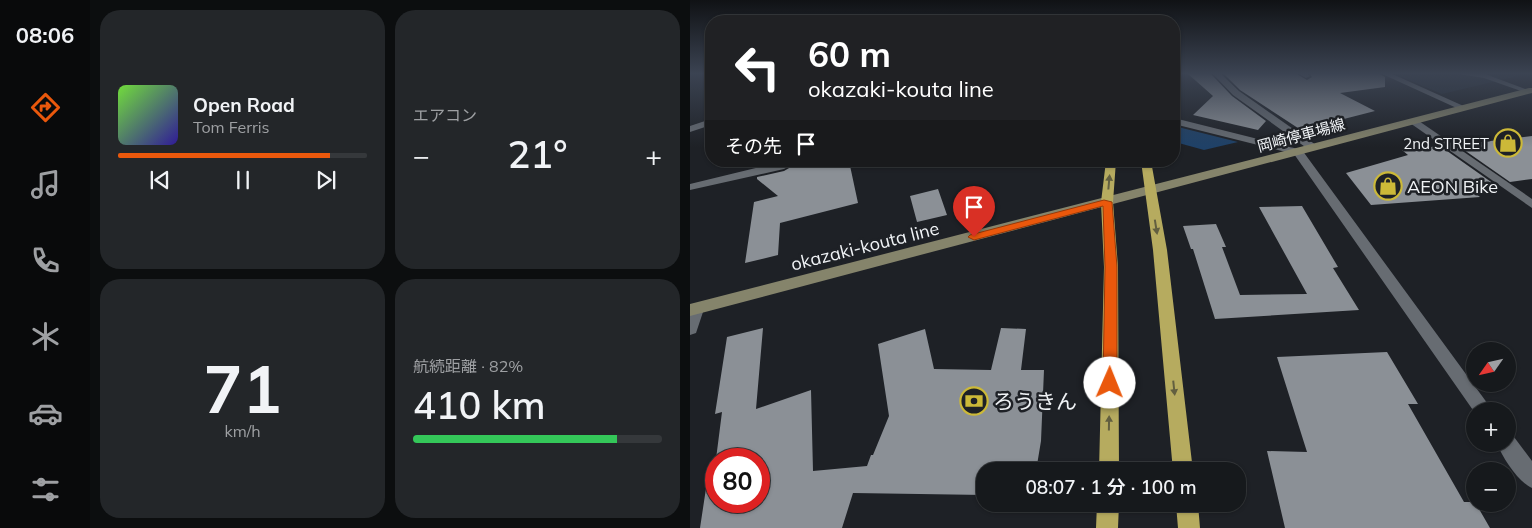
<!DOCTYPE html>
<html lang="ja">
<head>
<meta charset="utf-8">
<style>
  body { margin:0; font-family:Mulish,"Noto Sans JP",sans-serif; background:#232629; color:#f1f3f6; height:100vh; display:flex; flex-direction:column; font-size:19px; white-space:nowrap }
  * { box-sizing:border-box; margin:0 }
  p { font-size:16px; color:#9ea0a3 }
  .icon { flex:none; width:28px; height:28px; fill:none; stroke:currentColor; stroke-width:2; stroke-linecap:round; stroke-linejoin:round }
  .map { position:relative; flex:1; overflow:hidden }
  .drawer { display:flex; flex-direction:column; gap:10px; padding:10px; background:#0c0e0f; width:600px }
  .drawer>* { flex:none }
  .guide { position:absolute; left:15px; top:15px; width:475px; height:152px; border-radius:20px; box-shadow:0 1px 4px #0004,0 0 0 1px #35383b; background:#202124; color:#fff; overflow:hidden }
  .needle { width:32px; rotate:236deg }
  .buttons { position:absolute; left:776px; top:342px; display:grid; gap:10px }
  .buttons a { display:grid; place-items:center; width:50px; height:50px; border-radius:50%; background:#16191c; box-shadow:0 1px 4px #0004,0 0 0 1px #35383b; font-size:25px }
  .speed { position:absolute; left:15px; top:448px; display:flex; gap:10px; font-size:25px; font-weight:700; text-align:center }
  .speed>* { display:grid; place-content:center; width:65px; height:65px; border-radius:50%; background:#16191c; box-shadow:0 1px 4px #0004,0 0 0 1px #35383b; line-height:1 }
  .speed .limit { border:8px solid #d22; background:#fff; color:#111 }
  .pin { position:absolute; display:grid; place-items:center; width:42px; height:42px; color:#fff; margin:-51px -21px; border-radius:50% 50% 50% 0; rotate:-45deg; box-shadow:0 0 5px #0007 }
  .pin .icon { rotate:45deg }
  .me { position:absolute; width:55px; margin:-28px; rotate:1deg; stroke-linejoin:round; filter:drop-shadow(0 0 4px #0008) }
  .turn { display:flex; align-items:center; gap:18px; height:105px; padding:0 20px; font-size:22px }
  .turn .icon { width:65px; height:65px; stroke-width:2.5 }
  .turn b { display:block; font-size:35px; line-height:42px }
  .then { display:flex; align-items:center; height:48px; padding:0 20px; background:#0003; gap:10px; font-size:19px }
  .big { font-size:38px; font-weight:600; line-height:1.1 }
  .drawer .card { flex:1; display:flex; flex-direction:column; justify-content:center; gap:8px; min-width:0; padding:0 18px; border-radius:20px; background:#232629 }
  .drawer .dial { align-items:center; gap:0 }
  .dial b { font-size:65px; line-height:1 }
  .song { display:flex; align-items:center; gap:15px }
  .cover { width:60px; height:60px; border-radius:8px; background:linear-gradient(135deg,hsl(100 70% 55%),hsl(250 70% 35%)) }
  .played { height:5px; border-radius:2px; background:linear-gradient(90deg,#ea580c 85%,#35383b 85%) }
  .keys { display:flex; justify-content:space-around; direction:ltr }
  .heat { display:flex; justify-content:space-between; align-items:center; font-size:28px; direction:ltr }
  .charge { height:8px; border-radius:4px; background:linear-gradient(90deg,#34c759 82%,#35383b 0) }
  .drawer .tiles { flex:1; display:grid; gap:10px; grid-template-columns:repeat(2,1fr) }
  .trip { position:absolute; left:286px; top:462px; width:270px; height:50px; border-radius:20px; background:#16191c; box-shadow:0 1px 4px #0004,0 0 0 1px #35383b; font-weight:600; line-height:50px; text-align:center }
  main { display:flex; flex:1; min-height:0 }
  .dock { display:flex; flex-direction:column; width:90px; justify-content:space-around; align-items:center; background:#090a0b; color:#9ea0a3 }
  .dock .icon { width:35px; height:35px }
  .dock .on { color:#ea580c }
  .dock b { font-size:22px; color:#f1f3f6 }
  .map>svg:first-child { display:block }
  .built { fill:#232b35 }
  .green { fill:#1f4167 }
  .building { fill:#8b9096; fill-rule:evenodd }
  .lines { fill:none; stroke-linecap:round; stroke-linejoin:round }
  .service { fill:#676c72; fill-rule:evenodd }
  .minor { fill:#676c72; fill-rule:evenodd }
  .secondary { fill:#85846b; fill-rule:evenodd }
  .trunk { fill:#b6ab5f; fill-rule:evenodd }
  .oneway { fill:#625f40 }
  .route { fill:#ea580c; stroke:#983908 }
  .labels { text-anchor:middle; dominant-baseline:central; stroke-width:5; stroke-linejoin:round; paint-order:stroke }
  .far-street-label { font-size:15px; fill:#f0f3f6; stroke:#1e2126 }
  .far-poi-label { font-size:15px; fill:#f0f3f6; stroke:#1e2126; text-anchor:end }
  .poi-label { font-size:18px; fill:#f0f3f6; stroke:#1e2126; text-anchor:start }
  .street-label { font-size:18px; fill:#f0f3f6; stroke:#1e2126 }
  .near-poi-label { font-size:21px; fill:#f0f3f6; stroke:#1e2126; text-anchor:start }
</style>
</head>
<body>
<main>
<nav class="dock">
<b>08:06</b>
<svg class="icon on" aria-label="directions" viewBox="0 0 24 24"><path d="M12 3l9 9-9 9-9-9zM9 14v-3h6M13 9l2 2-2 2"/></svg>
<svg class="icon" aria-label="music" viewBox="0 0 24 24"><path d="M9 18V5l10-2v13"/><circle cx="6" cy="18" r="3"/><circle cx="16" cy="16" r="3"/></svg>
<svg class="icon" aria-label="phone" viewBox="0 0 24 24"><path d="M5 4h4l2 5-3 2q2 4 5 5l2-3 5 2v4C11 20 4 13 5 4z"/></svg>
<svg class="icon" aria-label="climate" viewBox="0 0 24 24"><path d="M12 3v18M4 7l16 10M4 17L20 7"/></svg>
<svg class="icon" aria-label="car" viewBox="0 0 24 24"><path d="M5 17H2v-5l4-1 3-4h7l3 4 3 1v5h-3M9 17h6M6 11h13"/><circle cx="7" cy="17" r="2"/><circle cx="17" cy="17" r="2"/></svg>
<svg class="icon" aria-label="filters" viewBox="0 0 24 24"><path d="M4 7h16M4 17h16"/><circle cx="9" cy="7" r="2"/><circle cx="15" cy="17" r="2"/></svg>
</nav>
<section class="drawer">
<div class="tiles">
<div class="card">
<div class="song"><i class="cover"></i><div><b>Open Road</b><p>Tom Ferris</p></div></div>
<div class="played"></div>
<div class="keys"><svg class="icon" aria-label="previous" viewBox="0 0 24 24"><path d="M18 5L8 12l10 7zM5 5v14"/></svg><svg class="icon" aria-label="pause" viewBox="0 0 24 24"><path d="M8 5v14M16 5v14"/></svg><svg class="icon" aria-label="next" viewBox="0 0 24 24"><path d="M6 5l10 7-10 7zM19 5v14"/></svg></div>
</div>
<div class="card"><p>エアコン</p>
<div class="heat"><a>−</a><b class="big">21°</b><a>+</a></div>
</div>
<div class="card dial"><b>71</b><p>km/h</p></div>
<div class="card"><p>航続距離 · 82%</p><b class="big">410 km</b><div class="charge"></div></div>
</div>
</section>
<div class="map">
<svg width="842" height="528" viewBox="0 0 842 528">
  <rect width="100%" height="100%" fill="#1e2126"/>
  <!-- built -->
  <path class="built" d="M702,73H840L752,94Z"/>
  <!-- green -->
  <path class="green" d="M484,126L548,142L514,150L485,142Z"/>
  <!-- building -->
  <path class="building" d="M497,73H520L542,96L576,121L568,130L503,115L523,96Z
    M533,73H605L617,80L622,77L619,73H688L695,77V87L650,93L685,111L611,130L550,90Z
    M842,136V179L820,182L767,145Z
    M750,146L804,184L778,187L790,197L681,205L656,173L718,155L712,150Z
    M111,161H159L168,203L90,223L88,255L55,263L64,202L88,196L67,179V177L94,171Z
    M248,189L257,215L227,222L220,196Z
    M612,206L648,267L643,268L669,310L525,319L503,249H501L493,226L526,224L536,247H532L550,295L617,294L569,207Z
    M73,328L66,409L121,390L123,471L177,466L181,455H183L199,416L188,344L235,329L244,369L301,370L311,328L336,329L331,370H354L351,441L346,471H295V495L163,493L152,528H10L20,462L26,459L32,412L25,414L37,337ZM26,459H69V501H26Z
    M697,352L728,404H718L774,502H785L800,528H595L577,451L617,452L587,357Z"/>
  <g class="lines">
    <!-- service -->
    <path class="service" d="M522,73H530L549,91L626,145V149H618L543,95Z
      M763,73L795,74L841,91L837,93L794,78Z"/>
    <!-- minor -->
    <path class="minor" d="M607,73H616L620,76L616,78Z
      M690,73H700L778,108L771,110Z
      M484,118L612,150L803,411H785V413L604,154L484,124Z
      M21,119V125L0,132V126Z
      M720,119H726L842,199V208L720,123Z
      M94,161H109L94,169L0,190V184Z
      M6,303L11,305L14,309L6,333L0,335V306Z
      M818,435L824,437L842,461V488C828,482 813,458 807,444H818Z"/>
    <!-- secondary -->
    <path class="secondary" d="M839,88H842V93L0,316V304Z"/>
    <!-- trunk -->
    <path class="trunk" d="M416,161H426L423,202L428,267L429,471H409L414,267L411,202Z
      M451,161H461L477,250L503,471H483L463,250Z
      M407,504H429L428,528H406Z
      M486,504H508L510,528H488Z"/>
  </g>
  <!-- one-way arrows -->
  <defs><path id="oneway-solid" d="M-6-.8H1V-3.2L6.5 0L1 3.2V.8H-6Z" transform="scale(1.25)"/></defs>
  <g class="oneway">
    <use href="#oneway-solid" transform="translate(419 182) rotate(-85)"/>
    <use href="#oneway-solid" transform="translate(466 227) rotate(81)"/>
    <use href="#oneway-solid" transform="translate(484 388) rotate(84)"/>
    <use href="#oneway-solid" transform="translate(419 423) rotate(-89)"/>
  </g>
  <!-- sky -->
  <linearGradient id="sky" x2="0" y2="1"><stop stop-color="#101215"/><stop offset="0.5" stop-color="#3b4352"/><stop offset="1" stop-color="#3b4352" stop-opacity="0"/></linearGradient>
  <rect width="842" height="147" fill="url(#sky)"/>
  <!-- route -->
  <path class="route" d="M414,200L422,202L427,267V383L425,387L420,389L415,387L413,383L415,267L413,206L284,240L278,237L280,235Z"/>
  <!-- icons -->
  <defs>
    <g id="shop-ring" transform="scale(1.4375)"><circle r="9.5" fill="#1e2126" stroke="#ccb938" stroke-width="1.5"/><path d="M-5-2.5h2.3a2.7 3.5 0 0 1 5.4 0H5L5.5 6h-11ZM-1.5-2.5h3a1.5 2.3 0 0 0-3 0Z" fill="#ccb938"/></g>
    <g id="bank-ring" transform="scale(1.4375)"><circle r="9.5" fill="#1e2126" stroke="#ccb938" stroke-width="1.5"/><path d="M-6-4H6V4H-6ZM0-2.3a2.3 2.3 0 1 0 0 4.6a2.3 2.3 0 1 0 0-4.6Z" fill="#ccb938"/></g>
  </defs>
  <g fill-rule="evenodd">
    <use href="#shop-ring" x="818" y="143"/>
    <use href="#shop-ring" x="698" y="186"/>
    <use href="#bank-ring" x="284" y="401"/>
  </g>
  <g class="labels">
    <!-- far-street labels -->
    <g class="far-street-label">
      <text transform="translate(611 135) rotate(-15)">岡崎停車場線</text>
    </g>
    <!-- far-poi labels -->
    <g class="far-poi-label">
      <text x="799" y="143">2nd STREET</text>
    </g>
    <!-- poi labels -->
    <g class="poi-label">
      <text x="717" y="186">AEON Bike</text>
    </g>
    <!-- street labels -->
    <g class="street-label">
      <text transform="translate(175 246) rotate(-14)">okazaki-kouta line</text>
    </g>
    <!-- near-poi labels -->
    <g class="near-poi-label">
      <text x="303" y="401">ろうきん</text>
    </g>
  </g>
</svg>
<div class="buttons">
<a><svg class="needle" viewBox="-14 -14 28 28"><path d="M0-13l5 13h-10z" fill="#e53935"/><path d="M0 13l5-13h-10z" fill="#9ea0a3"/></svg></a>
<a>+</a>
<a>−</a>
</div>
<div class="speed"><div class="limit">80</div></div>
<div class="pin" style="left:284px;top:237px;background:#d93025"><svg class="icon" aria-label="arrive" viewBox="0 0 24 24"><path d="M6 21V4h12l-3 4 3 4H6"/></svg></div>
<svg class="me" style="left:420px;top:383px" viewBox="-20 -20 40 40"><circle r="19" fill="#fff"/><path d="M0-13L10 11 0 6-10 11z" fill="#ea580c"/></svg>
<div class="trip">08:07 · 1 分 · 100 m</div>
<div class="guide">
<div class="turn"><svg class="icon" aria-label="left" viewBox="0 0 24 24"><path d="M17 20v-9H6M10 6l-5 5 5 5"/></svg><div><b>60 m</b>okazaki-kouta line</div></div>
<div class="then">その先<svg class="icon" aria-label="arrive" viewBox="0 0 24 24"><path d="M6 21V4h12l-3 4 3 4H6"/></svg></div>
</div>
</div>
</main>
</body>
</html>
